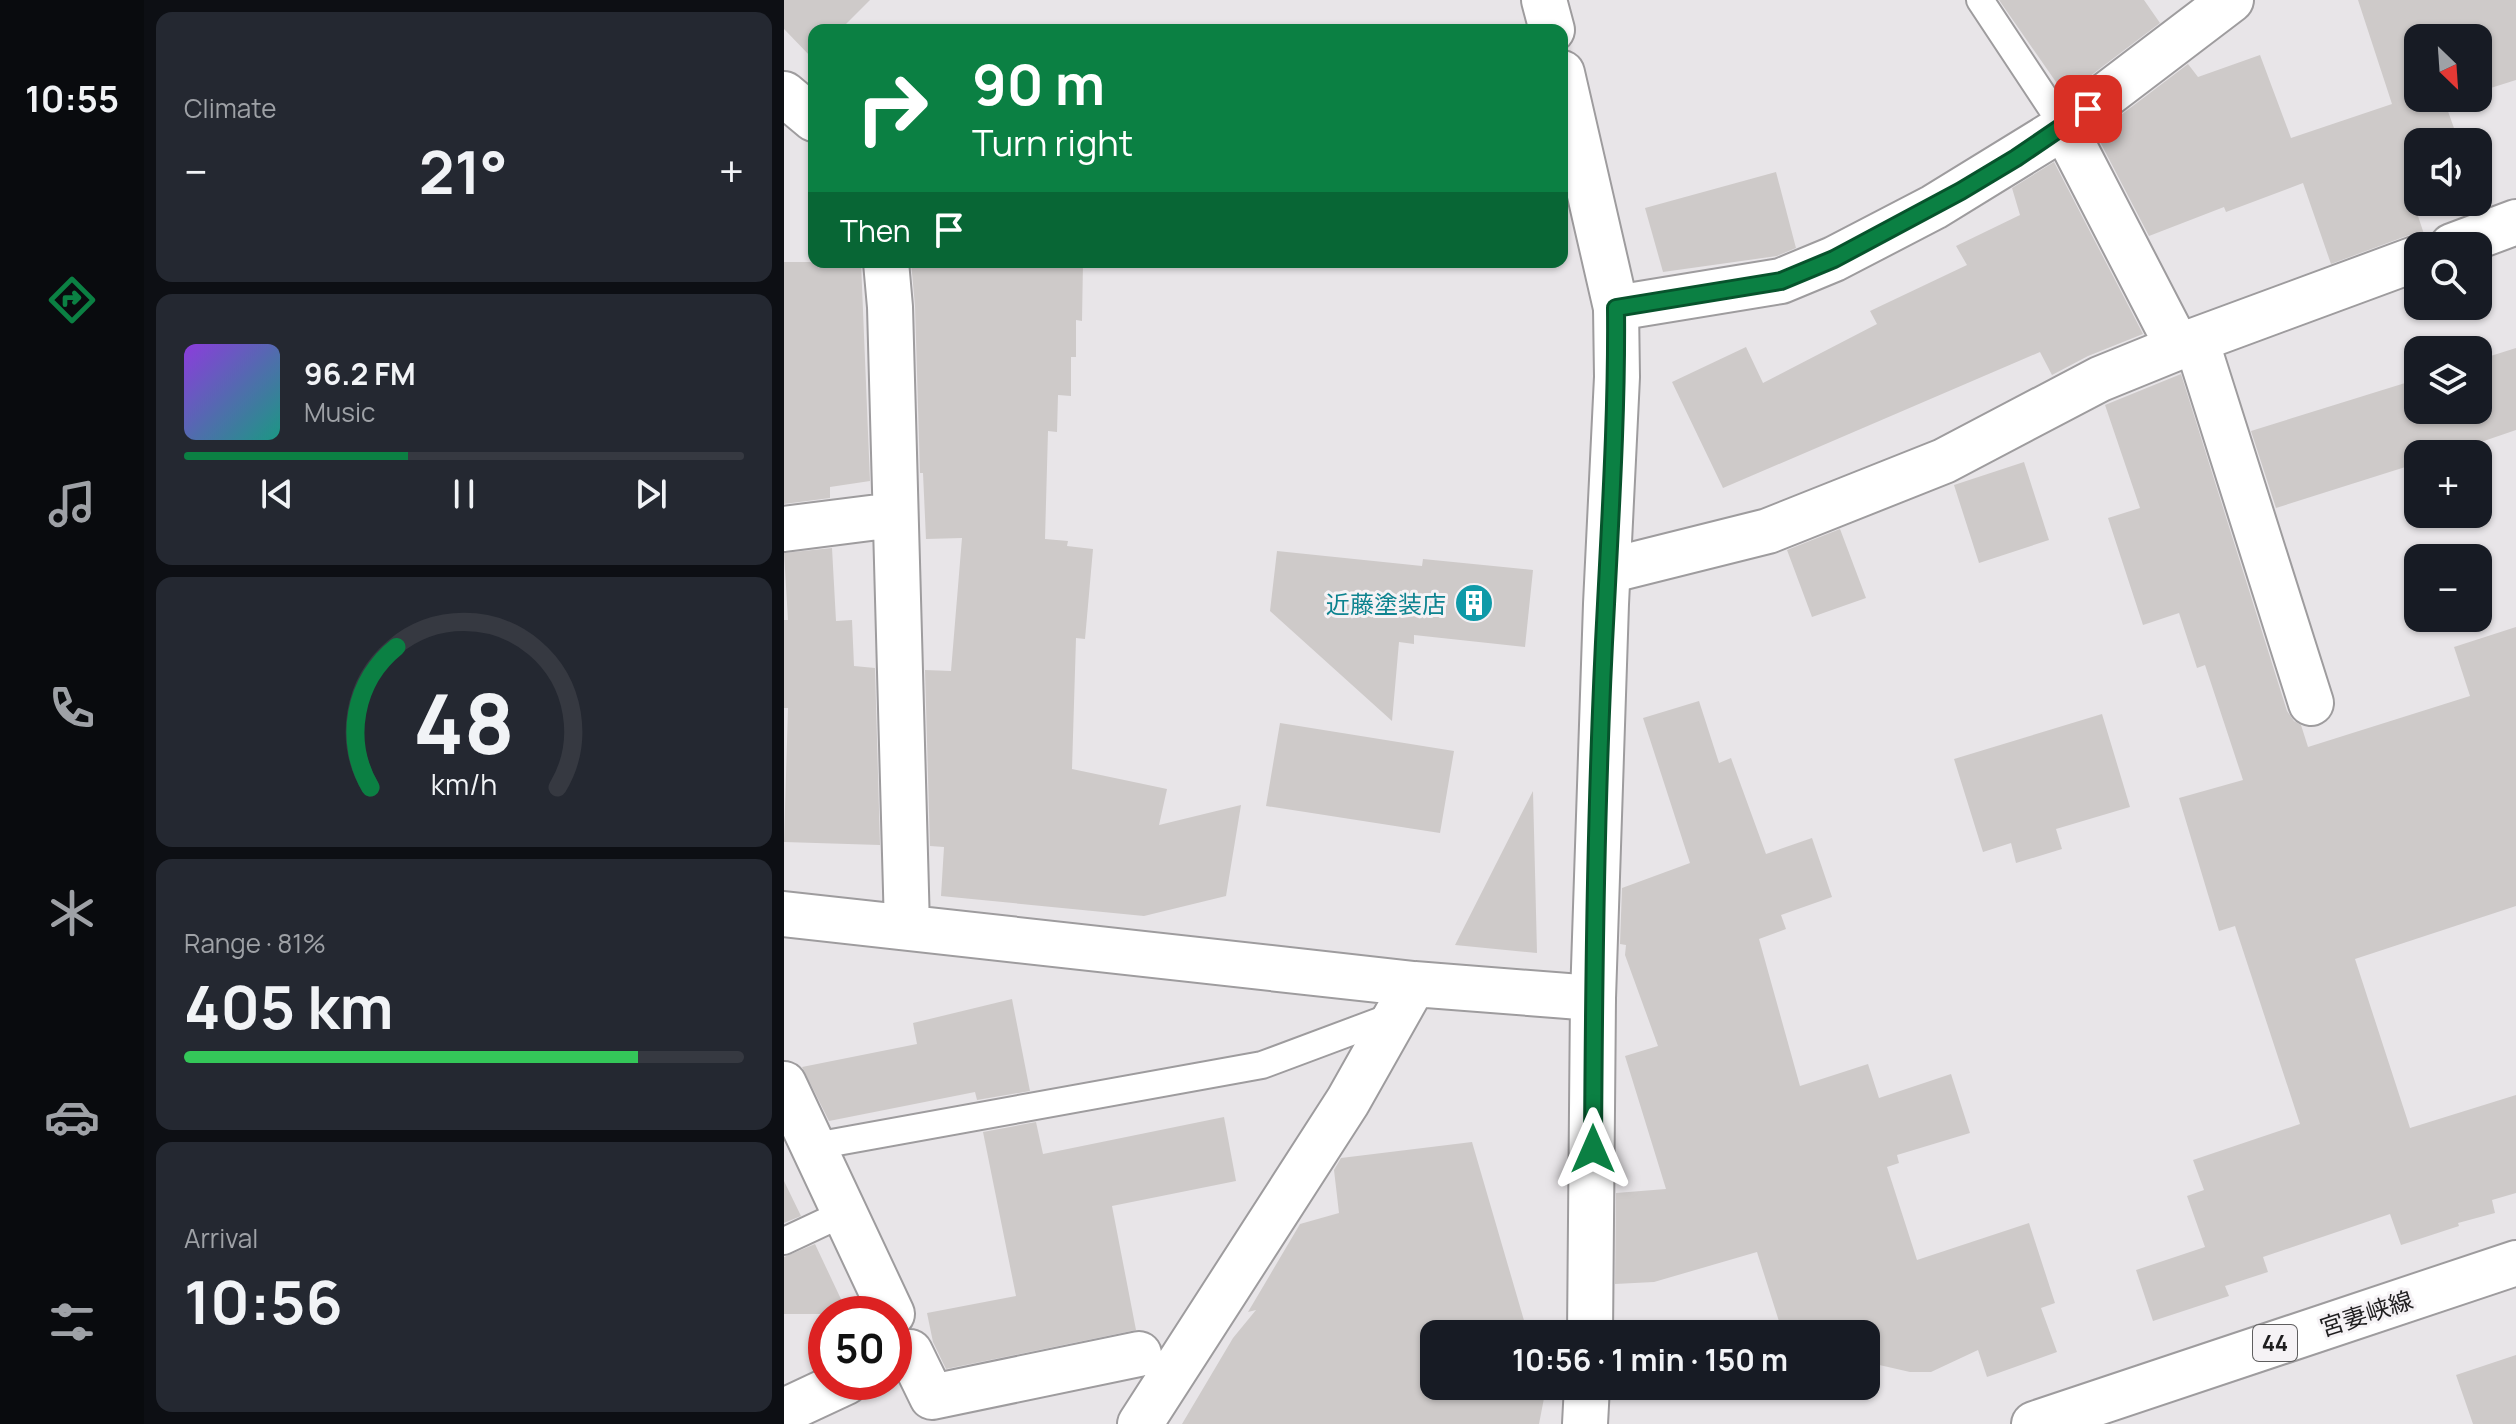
<!DOCTYPE html>
<html lang="en">
<head>
<meta charset="utf-8">
<style>
  body { margin:0; font-family:Manrope,"Noto Sans JP",sans-serif; background:#242831; color:#f1f3f6; height:100vh; display:flex; flex-direction:column; font-size:30px; white-space:nowrap }
  * { box-sizing:border-box; margin:0 }
  p { font-size:26px; color:#9ea1a6 }
  .icon { flex:none; width:44px; height:44px; fill:none; stroke:currentColor; stroke-width:2; stroke-linecap:round; stroke-linejoin:round }
  .map { position:relative; flex:1; overflow:hidden }
  .drawer { display:flex; flex-direction:column; gap:12px; padding:12px; background:#0d0f14; width:640px }
  .drawer>* { flex:none }
  .hud { position:absolute; left:24px; top:24px; width:760px; height:244px; border-radius:16px; box-shadow:0 2px 6px #0004; background:#0b8043; color:#fff; overflow:hidden }
  .needle { width:52px; rotate:155deg }
  .controls { position:absolute; left:1620px; top:24px; display:grid; gap:16px }
  .controls a { display:grid; place-items:center; width:88px; height:88px; border-radius:16px; background:#171b24; box-shadow:0 2px 6px #0004; font-size:40px }
  .speed { position:absolute; left:24px; top:1296px; display:flex; gap:16px; font-size:40px; font-weight:700; text-align:center }
  .speed>* { display:grid; place-content:center; width:104px; height:104px; border-radius:50%; background:#171b24; box-shadow:0 2px 6px #0004; line-height:1 }
  .speed .limit { border:12px solid #d22; background:#fff; color:#111 }
  .pin { position:absolute; display:grid; place-items:center; width:68px; height:68px; color:#fff; margin:-34px; border-radius:16px; box-shadow:0 4px 12px #0006 }
  .me { position:absolute; width:88px; margin:-44px; rotate:0deg; stroke-linejoin:round; filter:drop-shadow(0 0 6px #0008) }
  .turn { display:flex; align-items:center; gap:28px; height:168px; padding:0 32px; font-size:36px }
  .turn .icon { width:104px; height:104px; stroke-width:2.5 }
  .turn b { display:block; font-size:56px; line-height:68px }
  .then { display:flex; align-items:center; height:76px; padding:0 32px; background:#0003; gap:16px; font-size:30px }
  .big { font-size:60px; font-weight:700; line-height:1.1 }
  .drawer .tile { flex:1; display:flex; flex-direction:column; justify-content:center; gap:12px; min-width:0; padding:0 28px; border-radius:16px; background:#242831 }
  .drawer .dial { align-items:center; gap:0 }
  .dial svg { height:208px; overflow:visible; fill:none; stroke:#363941; stroke-width:7; stroke-linecap:round; text-anchor:middle }
  .dial text { fill:#f1f3f6; stroke:none }
  .song { display:flex; align-items:center; gap:24px }
  .cover { width:96px; height:96px; border-radius:12px; background:linear-gradient(135deg,hsl(270 70% 55%),hsl(170 70% 35%)) }
  .played { height:8px; border-radius:4px; background:linear-gradient(90deg,#0b8043 40%,#363941 40%) }
  .keys { display:flex; justify-content:space-around; direction:ltr }
  .heat { display:flex; justify-content:space-between; align-items:center; font-size:44px; direction:ltr }
  .charge { height:12px; border-radius:6px; background:linear-gradient(90deg,#34c759 81%,#363941 0) }
  .trip { position:absolute; left:636px; top:1320px; width:460px; height:80px; border-radius:16px; background:#171b24; box-shadow:0 2px 6px #0004; font-weight:700; line-height:80px; text-align:center }
  main { display:flex; flex:1; min-height:0 }
  .menu { display:flex; flex-direction:column; width:144px; justify-content:space-around; align-items:center; background:#090b0e; color:#9ea1a6 }
  .menu .icon { width:56px; height:56px }
  .menu .current { color:#0b8043 }
  .menu b { font-size:36px; color:#f1f3f6 }
  .map>svg:first-child { display:block }
  .building { fill:#cecac9 }
  .lines { fill:none; stroke-linecap:round; stroke-linejoin:round }
  .service-casing { stroke:#9e9c9e; stroke-width:30 }
  .minor-casing { stroke:#9e9c9e; stroke-width:48 }
  .secondary-casing { stroke:#9e9c9e; stroke-width:48 }
  .primary-casing { stroke:#9e9c9e; stroke-width:48 }
  .service { stroke:#fff; stroke-width:26 }
  .minor { stroke:#fff; stroke-width:44 }
  .secondary { stroke:#fff; stroke-width:44 }
  .primary { stroke:#fff; stroke-width:44 }
  .route-casing { stroke:#07532c; stroke-width:20 }
  .route { stroke:#0b8043; stroke-width:14 }
  .labels { text-anchor:middle; dominant-baseline:central; stroke-width:6; stroke-linejoin:round; paint-order:stroke }
  .shield { fill:#f5f2f5; stroke:#5f5e5f; stroke-width:2 }
  .shield-label { font-size:22px; font-weight:bold; fill:#1f1e1f }
  .culture-label { font-size:24px; fill:#0d838f; stroke:#f5f2f5; text-anchor:end }
  .street-label { font-size:24px; fill:#1f1e1f; stroke:#f5f2f5 }
</style>
</head>
<body>
<main>
<nav class="menu">
<b>10:55</b>
<svg class="icon current" aria-label="directions" viewBox="0 0 24 24"><path d="M12 3l9 9-9 9-9-9zM9 14v-3h6M13 9l2 2-2 2"/></svg>
<svg class="icon" aria-label="music" viewBox="0 0 24 24"><path d="M9 18V5l10-2v13"/><circle cx="6" cy="18" r="3"/><circle cx="16" cy="16" r="3"/></svg>
<svg class="icon" aria-label="phone" viewBox="0 0 24 24"><path d="M5 4h4l2 5-3 2q2 4 5 5l2-3 5 2v4C11 20 4 13 5 4z"/></svg>
<svg class="icon" aria-label="climate" viewBox="0 0 24 24"><path d="M12 3v18M4 7l16 10M4 17L20 7"/></svg>
<svg class="icon" aria-label="car" viewBox="0 0 24 24"><path d="M5 17H2v-5l4-1 3-4h7l3 4 3 1v5h-3M9 17h6M6 11h13"/><circle cx="7" cy="17" r="2"/><circle cx="17" cy="17" r="2"/></svg>
<svg class="icon" aria-label="filters" viewBox="0 0 24 24"><path d="M4 7h16M4 17h16"/><circle cx="9" cy="7" r="2"/><circle cx="15" cy="17" r="2"/></svg>
</nav>
<section class="drawer">
<div class="tile"><p>Climate</p>
<div class="heat"><a>−</a><b class="big">21°</b><a>+</a></div>
</div>
<div class="tile">
<div class="song"><i class="cover"></i><div><b>96.2 FM</b><p>Music</p></div></div>
<div class="played"></div>
<div class="keys"><svg class="icon" aria-label="previous" viewBox="0 0 24 24"><path d="M18 5L8 12l10 7zM5 5v14"/></svg><svg class="icon" aria-label="pause" viewBox="0 0 24 24"><path d="M8 5v14M16 5v14"/></svg><svg class="icon" aria-label="next" viewBox="0 0 24 24"><path d="M6 5l10 7-10 7zM19 5v14"/></svg></div>
</div>
<div class="tile dial"><svg viewBox="0 0 100 80">
<path d="M14 69A42 42 0 1 1 86 69"/>
<path d="M14 69A42 42 0 0 1 24 15" stroke="#0b8043"/>
<text x="50" y="56" font-size="32" font-weight="700">48</text>
<text x="50" y="72" font-size="11">km/h</text>
</svg></div>
<div class="tile"><p>Range · 81%</p><b class="big">405 km</b><div class="charge"></div></div>
<div class="tile"><p>Arrival</p><b class="big">10:56</b></div>
</section>
<div class="map">
<svg width="1732" height="1424" viewBox="0 0 1732 1424">
  <rect width="100%" height="100%" fill="#e8e5e8"/>
  <!-- building -->
  <path class="building" d="M0,0H86L56,30H30L28,58L0,29Z
    M1215,0H1360L1376,23L1281,95Z
    M1574,0H1732V80L1694,92V38H1634V98H1676L1661,103L1675,142H1634V216L1640,234L1625,235L1547,264L1519,183L1442,212L1440,207L1365,236L1312,134L1404,64L1414,77L1476,55L1507,138L1608,104Z
    M1270,162L1359,334L1304,356L1268,375L1256,352L939,488L888,382L962,347L979,383L1093,324L1086,311L1183,265L1172,246L1236,215L1228,188Z
    M992,172L1012,248L993,256L879,272L861,208Z
    M0,262H77L86,481L46,487V498L0,504Z
    M127,262H299L298,321L292,320V357H287V396L274,395L273,432L264,431L261,539L284,541L283,546L309,549L301,639L292,638L288,769L383,789L375,825L457,805L442,896L360,916L157,896L160,847L146,846L141,670L167,671L178,538L142,539L139,473H136L131,306Z
    M1732,348V430L1662,454H1634V463L1492,508L1467,431L1634,379V410H1694V360Z
    M1397,374L1503,711L1510,721L1517,725L1524,747L1686,696L1670,647L1732,627V906L1571,959L1626,1128L1732,1095V1193L1708,1200L1711,1213L1674,1223L1675,1226L1617,1245L1606,1214L1479,1257L1484,1272L1441,1286L1445,1296L1369,1321L1352,1270L1421,1247L1403,1196L1420,1190L1409,1160L1516,1124L1451,926L1435,931L1395,798L1459,780L1421,665L1413,668L1395,613L1359,625L1324,518L1356,508L1321,405Z
    M1240,462L1265,540L1195,563L1170,485Z
    M1056,529L1082,598L1028,617L1003,550Z
    M48,548L52,621L68,620L70,666L91,668L96,845L0,842L4,708H0V620H4L0,553Z
    M493,551L638,566L639,559L749,570L741,647L630,635V644L615,642L608,721L486,611Z
    M915,701L935,763L947,758L982,854L1028,838L1048,897L997,915L1002,929L975,939L1016,1086L1084,1064L1095,1098L1167,1074L1186,1133L1113,1155L1115,1163L1103,1167L1133,1260L1245,1223L1271,1303L1257,1308L1273,1352L1203,1377L1194,1350L1147,1372H1126L1091,1364L1082,1367V1334H999L973,1252L870,1282L831,1284L832,1193L882,1189L841,1056L874,1046L841,955L842,945L836,944L838,888L906,863L859,718Z
    M1318,714L1346,807L1272,829L1278,849L1232,863L1227,843L1199,852L1170,759Z
    M496,723L670,751L656,833L482,806Z
    M749,791L753,953L671,945Z
    M228,999L246,1091L193,1100L191,1092L45,1121L18,1067L133,1044L129,1023Z
    M440,1117L452,1181L328,1206L352,1330L162,1369L149,1342L143,1313L232,1296L199,1132L252,1122L259,1154Z
    M688,1142L744,1334H650V1386H759L761,1393L755,1424H398L449,1338L472,1310L464,1312L516,1224L555,1213L550,1170L557,1158Z
    M0,1181L17,1216L0,1223Z
    M31,1244L64,1314H0V1257Z
    M1732,1355V1424H1689L1672,1375Z"/>
  <g class="lines">
    <!-- service casing -->
    <g class="service-casing">
      <path id="service" d="M1196,0L1280,127
        M31,1146L478,1065L612,1015
        M0,1241L62,1212"/>
    </g>
    <!-- minor casing -->
    <g class="minor-casing">
      <path id="minor" d="M0,94L30,119
        M1280,127L1447,0
        M1668,246L1732,222
        M102,262L106,307L123,927
        M832,308L997,281L1050,259L1150,207L1280,127L1394,347
        M1412,340L1527,703
        M0,529L110,515
        M824,571L984,531L1160,461L1316,379L1412,340L1634,258
        M0,914L630,984L809,998
        M0,1084L108,1314
        M126,1352L148,1397L355,1354
        M0,1411L62,1382
        M356,1424L564,1101L630,984"/>
    </g>
    <!-- secondary casing -->
    <g class="secondary-casing">
      <path id="secondary" d="M760,0L768,30
        M778,73L832,308L833,377L822,604L809,998L806,1334
        M801,1424L803,1386"/>
    </g>
    <!-- primary casing -->
    <g class="primary-casing">
      <path id="primary" d="M1250,1424L1732,1263"/>
    </g>
    <!-- service -->
    <use href="#service" class="service"/>
    <!-- minor -->
    <use href="#minor" class="minor"/>
    <!-- secondary -->
    <use href="#secondary" class="secondary"/>
    <!-- primary -->
    <use href="#primary" class="primary"/>
  </g>
  <g class="lines">
    <!-- route casing -->
    <g class="route-casing">
      <path id="route" d="M809,1149C810,968 812,786 822,604C827,506 833,407 832,308L997,281L1050,259L1177,191L1232,158L1304,109"/>
    </g>
    <!-- route -->
    <use href="#route" class="route"/>
  </g>
  <!-- icons -->
  <defs>
    <g id="building-disc" transform="scale(2)"><circle r="9.5" fill="#0f9aa8" stroke="#f5f2f5"/><path d="M-4-6H4V6H1V3H-1V6H-4ZM-2.5-4.3h1.7v1.8h-1.7ZM.8-4.3h1.7v1.8H.8ZM-2.5-1h1.7V.8h-1.7ZM.8-1h1.7V.8H.8Z" fill="#fff"/></g>
  </defs>
  <g fill-rule="evenodd">
    <use href="#building-disc" x="690" y="603"/>
  </g>
  <g class="labels">
    <!-- shield labels -->
    <rect class="shield" x="1469" y="1325" width="44" height="36" rx="6"/>
    <g class="shield-label">
      <text x="1491" y="1343">44</text>
    </g>
    <!-- culture labels -->
    <g class="culture-label">
      <text x="662" y="603">近藤塗装店</text>
    </g>
    <!-- street labels -->
    <g class="street-label">
      <text transform="translate(1582 1313) rotate(-18)">宮妻峡線</text>
    </g>
  </g>
</svg>
<div class="controls">
<a><svg class="needle" viewBox="-14 -14 28 28"><path d="M0-13l5 13h-10z" fill="#e53935"/><path d="M0 13l5-13h-10z" fill="#9ea1a6"/></svg></a>
<a><svg class="icon" aria-label="sound" viewBox="0 0 24 24"><path d="M4 9h4l5-4v14l-5-4H4zM17 9q2 3 0 6"/></svg></a>
<a><svg class="icon" aria-label="search" viewBox="0 0 24 24"><circle cx="10" cy="10" r="6"/><path d="M15 15l6 6"/></svg></a>
<a><svg class="icon" aria-label="layers" viewBox="0 0 24 24"><path d="M12 4l9 5-9 5-9-5zM3 14l9 5 9-5"/></svg></a>
<a>+</a>
<a>−</a>
</div>
<div class="speed"><div class="limit">50</div></div>
<div class="pin" style="left:1304px;top:109px;background:#d93025"><svg class="icon" aria-label="arrive" viewBox="0 0 24 24"><path d="M6 21V4h12l-3 4 3 4H6"/></svg></div>
<svg class="me" style="left:809px;top:1149px" viewBox="-20 -20 40 40"><path d="M0-17L14 15 0 8-14 15z" fill="#0b8043" stroke="#fff" stroke-width="4"/></svg>
<div class="trip">10:56 · 1 min · 150 m</div>
<div class="hud">
<div class="turn"><svg class="icon" aria-label="right" viewBox="0 0 24 24"><path d="M7 20v-9h11M14 6l5 5-5 5"/></svg><div><b>90 m</b>Turn right</div></div>
<div class="then">Then<svg class="icon" aria-label="arrive" viewBox="0 0 24 24"><path d="M6 21V4h12l-3 4 3 4H6"/></svg></div>
</div>
</div>
</main>
</body>
</html>
